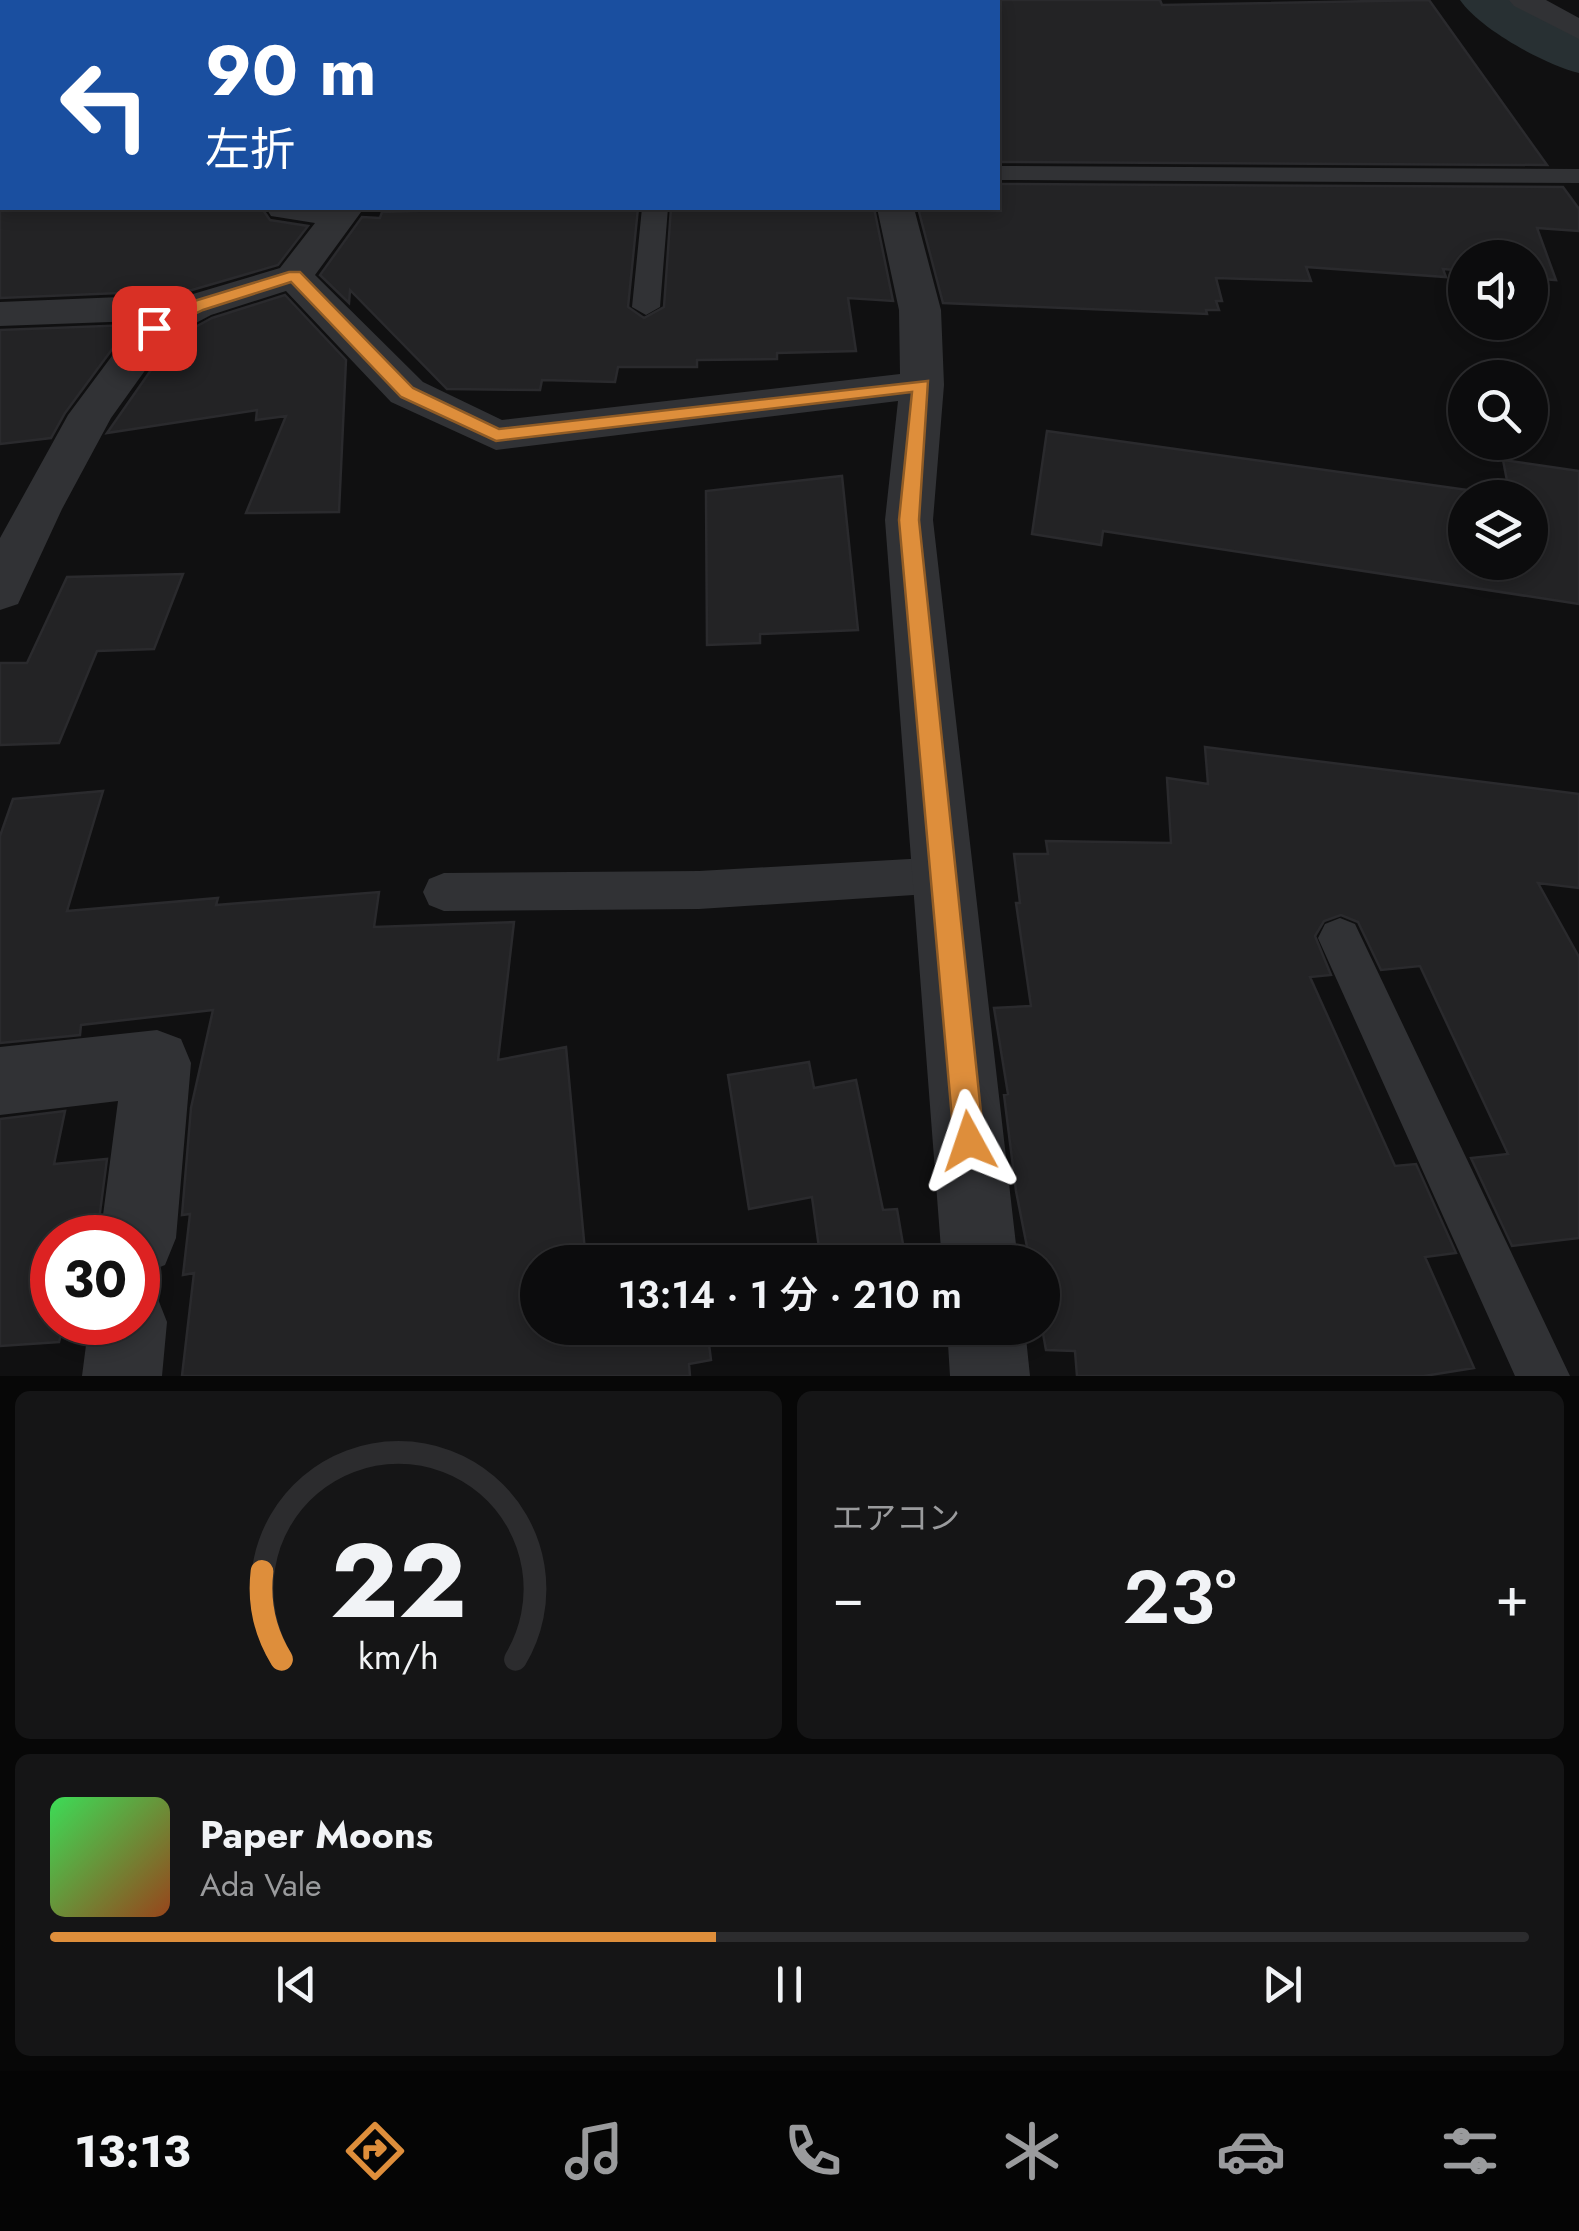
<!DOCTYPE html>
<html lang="ja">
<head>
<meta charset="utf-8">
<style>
  body { margin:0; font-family:Jost,"Noto Sans JP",sans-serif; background:#151516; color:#f1f3f6; height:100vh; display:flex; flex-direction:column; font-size:38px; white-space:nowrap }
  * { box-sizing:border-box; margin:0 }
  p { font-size:32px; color:#9a9b9d }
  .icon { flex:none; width:55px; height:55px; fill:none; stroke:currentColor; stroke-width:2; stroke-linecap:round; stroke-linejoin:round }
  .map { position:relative; height:1376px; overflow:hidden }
  .drawer { display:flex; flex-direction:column; gap:15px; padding:15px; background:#070707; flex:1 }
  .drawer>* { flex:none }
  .top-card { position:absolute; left:0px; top:0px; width:1000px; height:210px; box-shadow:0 5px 15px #0003,0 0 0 2px #2c2c2e; background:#1a4fa0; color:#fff; overflow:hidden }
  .tools { position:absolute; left:1448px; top:240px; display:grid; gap:20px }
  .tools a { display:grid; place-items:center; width:100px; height:100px; border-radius:50%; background:#0c0c0d; box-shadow:0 5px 15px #0003,0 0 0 2px #2c2c2e; font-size:50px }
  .speed { position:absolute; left:30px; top:1215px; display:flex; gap:20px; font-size:50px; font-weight:700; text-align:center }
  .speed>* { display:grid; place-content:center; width:130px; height:130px; border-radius:50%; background:#0c0c0d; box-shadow:0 5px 15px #0003,0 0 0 2px #2c2c2e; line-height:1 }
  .speed .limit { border:15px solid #d22; background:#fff; color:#111 }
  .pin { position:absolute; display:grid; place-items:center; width:85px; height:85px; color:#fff; margin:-42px; border-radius:20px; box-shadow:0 5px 15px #0006 }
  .me { position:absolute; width:110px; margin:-55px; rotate:355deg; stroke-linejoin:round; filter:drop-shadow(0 0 8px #0008) }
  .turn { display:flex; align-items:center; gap:35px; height:210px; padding:0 40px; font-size:45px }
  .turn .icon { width:130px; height:130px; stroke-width:2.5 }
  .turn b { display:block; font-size:70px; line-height:85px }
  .big { font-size:75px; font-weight:600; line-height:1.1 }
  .drawer .widget { flex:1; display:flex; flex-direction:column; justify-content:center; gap:15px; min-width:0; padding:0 35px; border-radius:15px; background:#151516 }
  .drawer .dial { align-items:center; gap:0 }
  .dial svg { height:260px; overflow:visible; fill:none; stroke:#2c2c2e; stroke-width:7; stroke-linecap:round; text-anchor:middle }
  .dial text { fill:#f1f3f6; stroke:none }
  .song { display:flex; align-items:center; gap:30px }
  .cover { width:120px; height:120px; border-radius:15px; background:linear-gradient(135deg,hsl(130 70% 55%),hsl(20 70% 35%)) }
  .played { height:10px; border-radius:5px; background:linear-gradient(90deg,#de8e3b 45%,#2c2c2e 45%) }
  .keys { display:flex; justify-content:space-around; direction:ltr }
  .heat { display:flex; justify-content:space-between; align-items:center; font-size:55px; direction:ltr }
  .drawer .tiles { flex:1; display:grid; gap:15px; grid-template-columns:1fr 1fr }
  .widget:last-child { grid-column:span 2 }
  .trip { position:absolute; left:520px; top:1245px; width:540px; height:100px; border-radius:50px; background:#0c0c0d; box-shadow:0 5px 15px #0003,0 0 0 2px #2c2c2e; font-weight:600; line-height:100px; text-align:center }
  .tab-bar { display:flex; height:160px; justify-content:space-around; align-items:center; background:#050505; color:#9a9b9d }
  .tab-bar .icon { width:70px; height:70px }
  .tab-bar .current { color:#de8e3b }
  .tab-bar b { font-size:45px; color:#f1f3f6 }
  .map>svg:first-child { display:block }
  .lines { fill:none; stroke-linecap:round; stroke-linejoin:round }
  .river { fill:#283033; fill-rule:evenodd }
  .building { fill:#232325; stroke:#2a2a2d; stroke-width:2.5; fill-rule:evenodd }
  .service { fill:#313235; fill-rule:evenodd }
  .minor { fill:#313235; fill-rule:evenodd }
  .route { fill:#de8e3b; stroke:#905c26; stroke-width:2.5 }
</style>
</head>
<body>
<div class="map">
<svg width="1579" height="1376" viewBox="0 0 1579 1376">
  <rect width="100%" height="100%" fill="#101011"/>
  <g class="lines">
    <!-- river -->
    <path class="river" d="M1460,0H1540L1579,23V73C1544,64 1481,30 1460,0Z"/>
  </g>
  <!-- building -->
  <path class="building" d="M998,0H1160L1162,5L1429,0L1547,165L998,162Z
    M998,184L1563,187L1579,209V231L1537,228L1556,280L1530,278V258H1465V271L1443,269L1446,277L1306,267L1311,281L1216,278L1222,301H1216L1219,310H1206L1207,314L943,303L918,208H998Z
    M0,208H232L263,210L270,220L308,226L278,265L192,290L0,298Z
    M505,208H638L628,307L644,318L664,307L671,208H874L893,301L848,298L856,351L777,353V359L697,360V367H618L615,382L542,380L540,390L447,389L350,290L349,303L320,275L362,217L380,218L382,212Z
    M285,295L346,360L339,512L246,513L286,416L256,420L257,410L107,433L172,340L212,318Z
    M130,325L65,413L51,438L0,444V330Z
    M1047,431L1510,496L1503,460L1579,471V604L1103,531L1101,545L1032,534ZM1465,498H1530V562H1465Z
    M842,476L858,630L760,634V643L707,645L706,491Z
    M183,574L154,649L97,651L59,743L0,745V663H27L67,577Z
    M1205,747L1579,794V888L1538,883L1579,957V1238L1512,1246L1471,1158L1508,1154L1420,966L1381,970L1358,922L1341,915L1324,921L1315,936L1331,975L1310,977L1395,1166L1416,1164L1456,1253L1425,1257L1474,1368L1424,1376H1077L1075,1351L1046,1350L1042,1328V1262H1030L1016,1191L1004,1095L1008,1094L994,1008L1031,1006L1016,903H1020L1014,854H1048L1046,841L1171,843L1167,778L1208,784Z
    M103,791L67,911L218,898L216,905L379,892L374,927L514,922L498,1060L566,1047L586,1262H538V1328H707L711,1360L689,1364L690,1376H182L194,1273L183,1275L190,1214L182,1215L191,1108L213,1010L81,1025L80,1035L0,1043V836L13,799Z
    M809,1062L814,1088L856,1080L883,1210L897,1209L906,1262H821L812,1197L749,1209L728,1075Z
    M65,1111L54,1164L107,1159L99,1220L92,1221L87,1238H52V1322H64L59,1342L0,1346V1119Z
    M697,1246L699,1262H608Z
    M830,1328H916L917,1332L832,1343Z"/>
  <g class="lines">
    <!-- service -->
    <path class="service" d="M998,166L1579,169V183L998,180Z
      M642,208H668L660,307L646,315L632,307Z
      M944,857L959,862L965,875L959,888L944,893L699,909L444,911L429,905L423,892L429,879L444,873L699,871Z
      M1340,918L1355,924L1570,1376H1515L1318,938L1325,924Z"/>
    <!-- minor -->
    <path class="minor" d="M362,0H392V2H362Z
      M1509,0H1546L1579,18V39L1514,6Z
      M0,27H2V54H0Z
      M2,89V109L0,110V90Z
      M2,140V171L0,172V141Z
      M266,208H364L315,275L423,382L502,420L900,374L899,310L877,208H914L941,310L944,385L933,520L1018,1262H942L885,520L898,401L496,450L391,402L286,291L211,315L169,337L111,418L62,509L18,604L0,610V538L68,415L138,321L0,326V302L193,294L280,268L315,223L271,216Z
      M157,1030L181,1039L191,1063L176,1238L165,1265L138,1276V1238H100L118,1101L0,1115V1047Z
      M138,1287L156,1294L167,1322L162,1376H82L89,1322H138Z
      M947,1328H1025L1030,1376H950Z"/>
  </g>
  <!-- route -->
  <path class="route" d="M289,272H300L413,388L499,429L928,381L919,520L984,1141L979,1152L969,1156L959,1152L954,1141L899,520L912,392L496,441L401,397L291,282L203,310L160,331L145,328L191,302Z"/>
</svg>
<div class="tools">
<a><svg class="icon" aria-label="sound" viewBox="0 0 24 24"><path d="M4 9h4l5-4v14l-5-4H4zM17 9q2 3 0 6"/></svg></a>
<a><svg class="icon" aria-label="search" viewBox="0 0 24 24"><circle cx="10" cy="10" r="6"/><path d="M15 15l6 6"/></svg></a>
<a><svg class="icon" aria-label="layers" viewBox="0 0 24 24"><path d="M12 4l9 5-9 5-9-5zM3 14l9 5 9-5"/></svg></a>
</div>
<div class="speed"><div class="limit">30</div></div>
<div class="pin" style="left:154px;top:328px;background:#d93025"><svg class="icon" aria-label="arrive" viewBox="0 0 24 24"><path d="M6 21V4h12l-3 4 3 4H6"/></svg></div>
<svg class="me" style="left:969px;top:1141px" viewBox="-20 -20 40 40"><path d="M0-17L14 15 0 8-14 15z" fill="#de8e3b" stroke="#fff" stroke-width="4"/></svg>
<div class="trip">13:14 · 1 分 · 210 m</div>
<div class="top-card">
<div class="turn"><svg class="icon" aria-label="left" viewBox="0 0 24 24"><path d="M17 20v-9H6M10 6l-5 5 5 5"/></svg><div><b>90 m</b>左折</div></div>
</div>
</div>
<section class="drawer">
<div class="tiles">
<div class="widget dial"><svg viewBox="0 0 100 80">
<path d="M14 69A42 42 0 1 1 86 69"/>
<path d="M14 69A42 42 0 0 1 8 42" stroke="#de8e3b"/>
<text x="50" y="56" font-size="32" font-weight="700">22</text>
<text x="50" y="72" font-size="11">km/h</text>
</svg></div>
<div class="widget"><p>エアコン</p>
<div class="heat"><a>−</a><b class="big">23°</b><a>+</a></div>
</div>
<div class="widget">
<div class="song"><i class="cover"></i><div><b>Paper Moons</b><p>Ada Vale</p></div></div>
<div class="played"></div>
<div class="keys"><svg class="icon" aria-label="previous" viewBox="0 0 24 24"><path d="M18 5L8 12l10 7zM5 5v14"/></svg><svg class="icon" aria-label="pause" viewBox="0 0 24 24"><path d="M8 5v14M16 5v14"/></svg><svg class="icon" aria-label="next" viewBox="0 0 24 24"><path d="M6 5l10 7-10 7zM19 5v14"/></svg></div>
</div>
</div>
</section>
<nav class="tab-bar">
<b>13:13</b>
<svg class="icon current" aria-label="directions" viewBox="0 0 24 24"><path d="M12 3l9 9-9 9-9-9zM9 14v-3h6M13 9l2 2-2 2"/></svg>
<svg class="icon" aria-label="music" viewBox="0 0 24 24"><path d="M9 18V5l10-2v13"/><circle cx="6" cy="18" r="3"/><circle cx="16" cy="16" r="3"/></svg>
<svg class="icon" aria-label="phone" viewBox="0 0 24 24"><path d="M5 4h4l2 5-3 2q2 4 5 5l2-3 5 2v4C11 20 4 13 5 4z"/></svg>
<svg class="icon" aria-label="climate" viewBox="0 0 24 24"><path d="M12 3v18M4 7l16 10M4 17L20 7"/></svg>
<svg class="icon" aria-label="car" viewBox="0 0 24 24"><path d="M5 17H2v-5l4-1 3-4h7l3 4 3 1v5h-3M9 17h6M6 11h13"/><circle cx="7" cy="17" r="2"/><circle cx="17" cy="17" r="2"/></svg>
<svg class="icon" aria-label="filters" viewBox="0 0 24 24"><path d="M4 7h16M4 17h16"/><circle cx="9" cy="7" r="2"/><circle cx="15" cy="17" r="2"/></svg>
</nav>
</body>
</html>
